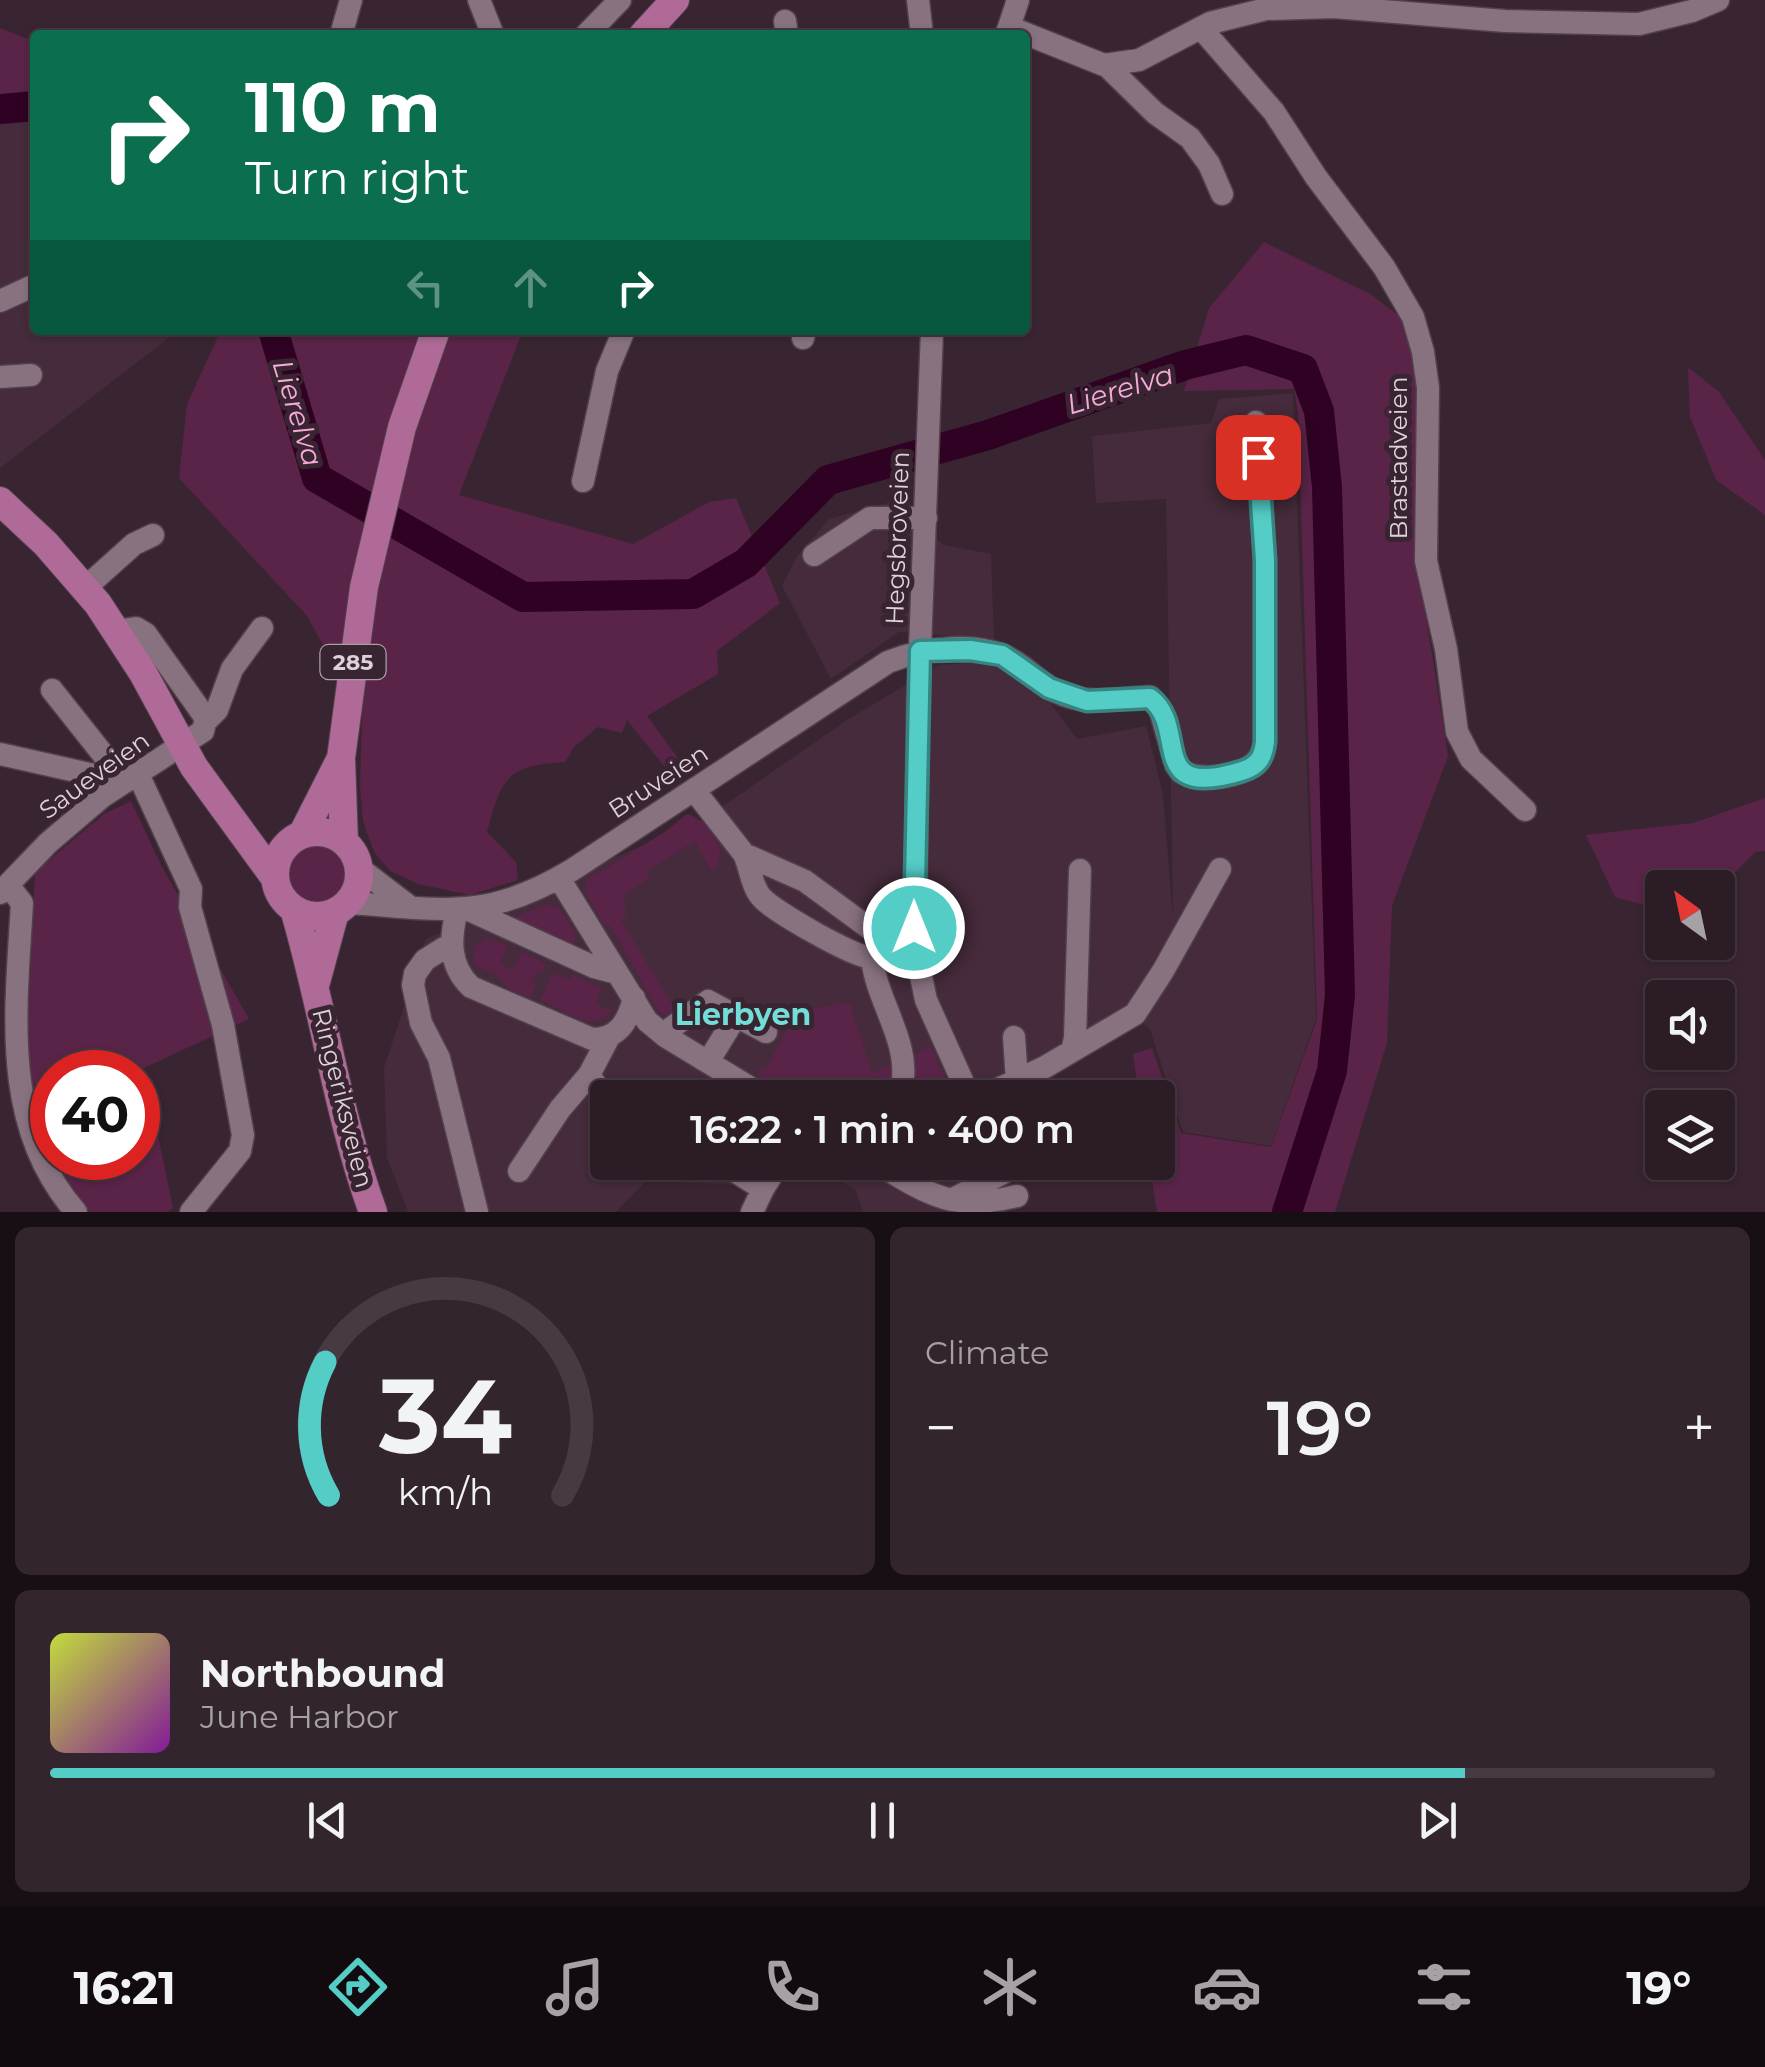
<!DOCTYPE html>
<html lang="en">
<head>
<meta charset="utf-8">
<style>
  body { margin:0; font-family:Montserrat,sans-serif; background:#33252d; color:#f1f3f6; height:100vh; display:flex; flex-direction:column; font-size:38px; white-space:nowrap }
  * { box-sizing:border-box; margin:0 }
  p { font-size:32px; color:#a6a1a7 }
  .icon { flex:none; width:55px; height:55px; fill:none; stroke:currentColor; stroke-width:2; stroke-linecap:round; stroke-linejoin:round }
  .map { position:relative; height:1212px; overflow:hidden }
  .details { display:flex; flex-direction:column; gap:15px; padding:15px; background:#180f14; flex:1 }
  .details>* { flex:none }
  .guide { position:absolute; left:30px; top:30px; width:1000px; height:305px; border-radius:10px; box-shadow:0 2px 8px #0004,0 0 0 2px #473a42; background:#0b6e4f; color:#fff; overflow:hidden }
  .needle { width:65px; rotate:327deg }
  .tools { position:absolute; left:1645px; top:870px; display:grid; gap:20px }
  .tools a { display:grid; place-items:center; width:90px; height:90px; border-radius:10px; background:#2b1c25; box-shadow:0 2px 8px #0004,0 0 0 2px #473a42; font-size:50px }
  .speed { position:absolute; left:30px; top:1050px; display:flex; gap:20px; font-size:50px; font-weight:700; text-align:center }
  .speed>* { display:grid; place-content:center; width:130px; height:130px; border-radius:50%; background:#2b1c25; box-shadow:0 2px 8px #0004,0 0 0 2px #473a42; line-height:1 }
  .speed .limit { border:15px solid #d22; background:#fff; color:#111 }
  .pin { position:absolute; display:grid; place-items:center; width:85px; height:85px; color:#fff; margin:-42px; border-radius:20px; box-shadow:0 5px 15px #0006 }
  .me { position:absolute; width:110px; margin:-55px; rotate:0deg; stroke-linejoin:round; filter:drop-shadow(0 0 8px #0008) }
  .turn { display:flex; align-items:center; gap:35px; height:210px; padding:0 50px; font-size:45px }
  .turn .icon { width:130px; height:130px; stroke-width:2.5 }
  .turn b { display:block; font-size:70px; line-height:85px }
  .lanes { display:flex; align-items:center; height:95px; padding:0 50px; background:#0003; justify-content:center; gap:50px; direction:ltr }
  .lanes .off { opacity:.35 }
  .big { font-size:75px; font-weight:600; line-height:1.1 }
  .details .widget { flex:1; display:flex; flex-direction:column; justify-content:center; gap:15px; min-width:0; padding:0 35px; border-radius:15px; background:#33252d }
  .details .dial { align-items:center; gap:0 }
  .dial svg { height:260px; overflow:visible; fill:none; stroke:#473a42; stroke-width:7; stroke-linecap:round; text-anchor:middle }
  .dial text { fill:#f1f3f6; stroke:none }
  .song { display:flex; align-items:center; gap:30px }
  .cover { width:120px; height:120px; border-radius:15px; background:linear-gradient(135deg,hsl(70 70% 55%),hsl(290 70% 35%)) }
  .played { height:10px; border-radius:5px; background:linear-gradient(90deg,#54cdc7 85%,#473a42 85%) }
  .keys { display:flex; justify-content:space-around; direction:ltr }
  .heat { display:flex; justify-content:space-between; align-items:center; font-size:55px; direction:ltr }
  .details .tiles { flex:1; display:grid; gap:15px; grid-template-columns:1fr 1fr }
  .widget:last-child { grid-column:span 2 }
  .trip { position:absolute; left:590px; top:1080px; width:585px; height:100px; border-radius:10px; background:#2b1c25; box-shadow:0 2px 8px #0004,0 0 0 2px #473a42; font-weight:600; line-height:100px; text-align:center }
  .tabs { display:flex; height:160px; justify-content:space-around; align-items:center; background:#110b0f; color:#a6a1a7 }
  .tabs .icon { width:70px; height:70px }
  .tabs .active { color:#54cdc7 }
  .tabs b { font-size:45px; color:#f1f3f6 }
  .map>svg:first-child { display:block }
  .built { fill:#452b3b }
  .green { fill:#592448; fill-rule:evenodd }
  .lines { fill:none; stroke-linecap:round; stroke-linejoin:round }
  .river { stroke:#2f0223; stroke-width:30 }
  .minor-casing { stroke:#51414b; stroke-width:25 }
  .major-casing { stroke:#51414b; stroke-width:30 }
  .minor { stroke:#897280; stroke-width:22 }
  .major { stroke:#af6a97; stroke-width:28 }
  .route-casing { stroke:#378581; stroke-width:25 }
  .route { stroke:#54cdc7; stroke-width:18 }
  .labels { text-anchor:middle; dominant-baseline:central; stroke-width:10; stroke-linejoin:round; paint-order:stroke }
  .shield { fill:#392531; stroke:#ac9da7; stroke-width:2.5 }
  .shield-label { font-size:22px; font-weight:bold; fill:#ded1d9 }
  .street-label { font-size:25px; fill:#ded1d9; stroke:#392531 }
  .water-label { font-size:28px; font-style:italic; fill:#f7aada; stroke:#392531 }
  .quarter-label { font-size:30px; font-weight:bold; fill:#72ded7; stroke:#392531 }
</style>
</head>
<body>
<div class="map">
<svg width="1765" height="1212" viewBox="0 0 1765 1212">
  <rect width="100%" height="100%" fill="#392531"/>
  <!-- built -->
  <path class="built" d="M35,106V330H179L0,468V109Z
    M1293,393L1316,1019L1271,1146L1183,1132L1150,1029L1130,1011L1162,946L1127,1011L988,1088L958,1097L608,1098V1162L788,1163L764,1186L646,1181L616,1212H408L387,1158L384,1068L426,939L706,818L847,720L939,665L993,661L1043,693L1077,739L1146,726L1163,795L1173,918L1166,499L1096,503L1092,436L1211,423L1219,399Z
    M891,502L944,545L991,554L994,639L899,632L831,679L782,586L798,555L829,519Z
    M809,1163H985L1007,1212H863L855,1189Z"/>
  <!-- green -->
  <path class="green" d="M0,28L35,42V106L0,110Z
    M1264,242L1370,294L1407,322L1416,352V554L1448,756L1392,906L1387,1043L1335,1212H1157L1149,1163L1158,1162V1098L1139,1097L1133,1054L1152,1048L1181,1133L1271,1147L1317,1019L1298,413L1294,389L1184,391L1209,308Z
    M221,330H523L459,495L633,544L709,502L736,498L780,603L717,651L718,674L647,716L684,766L685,773L676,778L668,771L627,720L622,733L598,727L574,747L565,762C506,766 502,777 487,832L516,862L518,880L470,895L418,884L390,871L374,852L363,821L360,786L362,715L307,616L179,478L187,404Z
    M1688,367L1719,392L1765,460V515L1716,480L1690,417Z
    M1765,798V851L1755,852L1718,890L1662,888V910L1615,897L1586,835L1693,823Z
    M131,801L161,865L249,1019L144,1068L173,1208L168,1212H90L60,1181L25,1088L35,872L104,814ZM52,1072H138V1158H52Z
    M687,814C710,820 732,853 712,872L695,841L647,871L650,878L624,894L626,916L621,920L672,1005L673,1011L665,1016L657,1010L616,935L610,926L604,925L584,890L590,875L604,870L666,831Z
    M287 874a29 29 0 1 1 58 0a29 29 0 1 1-58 0Z
    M546,904L560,909L576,934L573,949L509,919Z
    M488,938L508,946L500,964L513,970L522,952L546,964L542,973L536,972L532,982L537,984L530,998L507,988L497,975L473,965L475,946Z
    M553,973L570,980L572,974L604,990L598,994L597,1002L603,1009H612C598,1037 561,1009 540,1000Z
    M850,1003L872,1073L931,1047L953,1097H792L757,1075L761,1068L765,1070L798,1010Z
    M898,1163H978V1168C952,1193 925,1178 898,1163Z"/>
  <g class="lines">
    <!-- river -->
    <path class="river" d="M0,109L35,106
      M273,330L317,478L523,597L693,594L746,563L828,480L988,435L1185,365L1246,350L1303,369L1319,411L1327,487L1340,995L1332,1071L1287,1212"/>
    <!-- minor casing -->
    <g class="minor-casing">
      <path id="minor" d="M479,0L493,35
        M918,0L922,35
        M785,21L787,35
        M1009,27L1018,0
        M1201,28L1274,112L1316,177L1384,267L1413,317L1423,352L1428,388L1426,561L1446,649L1457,732L1471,759L1525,810
        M341,35L351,0
        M586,35L620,0
        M1006,35L1009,27L1104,65L1139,60L1210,23L1266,9L1334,7L1505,21L1639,24L1692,11L1718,0
        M1106,65L1155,113L1190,138L1209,164L1222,194
        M0,301L35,285
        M932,330L918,703L915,948L926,1000L970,1098
        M803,338L805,330
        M0,377L31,375
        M583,481L607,371L624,330
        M814,555L870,518H926
        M85,588L134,544L153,535
        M117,631L136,628L146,634L205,717V722
        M52,690L125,782
        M0,754L125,782
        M138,774L191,889L190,907L223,1025L243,1135L240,1151L191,1212
        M694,790L744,854L805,881L888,942L915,948
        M744,854C750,867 752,888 762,898C775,912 855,958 872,958
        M359,868L410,907
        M559,878L647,1021L665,1036L767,1098
        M8,885L22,903C16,1010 0,1126 76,1212
        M0,893L48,843L103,796L203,731L205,722L217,710L232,669L262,628
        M348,903C443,909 486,922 572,870L888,662C923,648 978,640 1012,660C1030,670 1043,687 1064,695C1091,705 1122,698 1150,697L1160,709L1176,765L1181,772C1210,783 1261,778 1265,742V561L1256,422
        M457,910C450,938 448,965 471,987L592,1039C618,1039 628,1022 634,998
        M469,910L594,967L617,973
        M452,948H444L425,960L415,974L413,985L421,1023L439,1058L477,1212
        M882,948L872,958C876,999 907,1037 903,1079
        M663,1034L708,1001L766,1032
        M609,1037L589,1075L598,1088L612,1098
        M1014,1037L1017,1081
        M1072,1051L1075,1038L1080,870
        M708,1062L736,1016
        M979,1098L1045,1067L1135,1014L1163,971L1220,869
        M720,1162L763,1189L752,1212
        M875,1162C929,1195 953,1212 1017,1196
        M519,1171L560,1109L589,1075
        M763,1189L780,1162
        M953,1199L1005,1172"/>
    </g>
    <!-- major casing -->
    <g class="major-casing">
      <path id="major" d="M643,35L675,0
        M0,501L46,544L98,604L143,673L194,767L275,878
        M275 874a42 42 0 1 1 84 0a42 42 0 1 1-84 0Z
        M303,833L340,760
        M344,841L341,758L364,587L402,427L436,330
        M294,909C324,1010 337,1113 373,1212
        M316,982L335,912"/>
    </g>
    <!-- minor -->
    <use href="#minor" class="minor"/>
    <!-- major -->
    <use href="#major" class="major"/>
  </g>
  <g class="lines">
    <!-- route casing -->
    <g class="route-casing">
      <path id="route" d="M914,928L920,651L970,650L1002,655L1049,688L1087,701L1150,698C1190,728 1144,801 1242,771C1258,766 1263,758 1265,742V560L1258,457"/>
    </g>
    <!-- route -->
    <use href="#route" class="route"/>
  </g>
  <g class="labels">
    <!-- shield labels -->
    <rect class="shield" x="320.5" y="645" width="65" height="34" rx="8"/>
    <g class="shield-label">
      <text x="353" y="662">285</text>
    </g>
    <!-- street labels -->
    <g class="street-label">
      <text transform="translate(1398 458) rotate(-90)">Brastadveien</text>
      <text transform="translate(897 538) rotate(-88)">Hegsbroveien</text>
      <text transform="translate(94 775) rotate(-36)">Saueveien</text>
      <text transform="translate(658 781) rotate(-33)">Bruveien</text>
      <text transform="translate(343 1098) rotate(76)">Ringeriksveien</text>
    </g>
    <!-- water labels -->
    <g class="water-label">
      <text transform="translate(1120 389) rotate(-17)">Lierelva</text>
      <text transform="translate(298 413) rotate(73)">Lierelva</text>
    </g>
    <!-- quarter labels -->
    <g class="quarter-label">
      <text x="743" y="1014">Lierbyen</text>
    </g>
  </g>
</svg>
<div class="tools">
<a><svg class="needle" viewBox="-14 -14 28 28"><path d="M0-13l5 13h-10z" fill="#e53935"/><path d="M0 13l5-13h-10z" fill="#a6a1a7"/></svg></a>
<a><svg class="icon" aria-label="sound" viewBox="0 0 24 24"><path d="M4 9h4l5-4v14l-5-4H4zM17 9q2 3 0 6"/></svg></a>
<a><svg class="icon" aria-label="layers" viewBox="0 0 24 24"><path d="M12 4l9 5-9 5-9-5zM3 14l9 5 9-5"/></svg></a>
</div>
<div class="speed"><div class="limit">40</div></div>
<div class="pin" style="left:1258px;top:457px;background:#d93025"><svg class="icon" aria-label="arrive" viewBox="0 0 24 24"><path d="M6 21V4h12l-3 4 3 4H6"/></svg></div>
<svg class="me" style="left:914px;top:928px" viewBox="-20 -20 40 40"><circle r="17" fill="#54cdc7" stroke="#fff" stroke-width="3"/><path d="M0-11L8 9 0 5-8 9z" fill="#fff"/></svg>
<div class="trip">16:22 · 1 min · 400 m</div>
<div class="guide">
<div class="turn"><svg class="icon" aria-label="right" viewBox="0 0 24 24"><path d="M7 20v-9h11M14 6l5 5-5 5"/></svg><div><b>110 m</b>Turn right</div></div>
<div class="lanes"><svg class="icon off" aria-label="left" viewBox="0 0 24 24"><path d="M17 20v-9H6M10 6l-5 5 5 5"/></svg><svg class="icon off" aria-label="ahead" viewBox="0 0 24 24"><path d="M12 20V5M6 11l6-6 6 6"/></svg><svg class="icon" aria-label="right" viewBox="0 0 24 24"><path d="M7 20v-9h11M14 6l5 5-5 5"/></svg></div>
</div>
</div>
<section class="details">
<div class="tiles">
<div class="widget dial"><svg viewBox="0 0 100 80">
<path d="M14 69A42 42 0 1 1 86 69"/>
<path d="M14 69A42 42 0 0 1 13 28" stroke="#54cdc7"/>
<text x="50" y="56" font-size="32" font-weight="700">34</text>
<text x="50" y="72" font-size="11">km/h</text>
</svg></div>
<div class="widget"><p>Climate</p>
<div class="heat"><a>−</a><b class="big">19°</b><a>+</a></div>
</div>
<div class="widget">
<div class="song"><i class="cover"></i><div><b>Northbound</b><p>June Harbor</p></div></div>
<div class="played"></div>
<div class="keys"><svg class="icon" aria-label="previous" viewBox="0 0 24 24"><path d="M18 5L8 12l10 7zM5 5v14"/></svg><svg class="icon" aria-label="pause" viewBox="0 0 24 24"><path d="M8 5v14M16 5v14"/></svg><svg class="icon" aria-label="next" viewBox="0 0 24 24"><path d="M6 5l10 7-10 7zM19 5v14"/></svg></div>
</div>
</div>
</section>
<nav class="tabs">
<b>16:21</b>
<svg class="icon active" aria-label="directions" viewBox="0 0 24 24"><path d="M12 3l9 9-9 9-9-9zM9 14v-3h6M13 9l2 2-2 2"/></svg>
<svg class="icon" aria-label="music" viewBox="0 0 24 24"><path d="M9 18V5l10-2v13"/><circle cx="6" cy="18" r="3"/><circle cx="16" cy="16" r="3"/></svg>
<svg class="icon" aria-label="phone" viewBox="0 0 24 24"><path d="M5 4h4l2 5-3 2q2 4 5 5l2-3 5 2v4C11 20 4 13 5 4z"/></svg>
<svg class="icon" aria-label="climate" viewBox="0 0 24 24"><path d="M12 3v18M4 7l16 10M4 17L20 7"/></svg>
<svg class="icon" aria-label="car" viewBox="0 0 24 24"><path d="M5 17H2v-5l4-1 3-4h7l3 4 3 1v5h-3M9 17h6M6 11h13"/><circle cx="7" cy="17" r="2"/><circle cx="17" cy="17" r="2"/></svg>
<svg class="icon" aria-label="filters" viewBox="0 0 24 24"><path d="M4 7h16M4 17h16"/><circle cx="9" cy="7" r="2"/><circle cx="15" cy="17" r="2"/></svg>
<b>19°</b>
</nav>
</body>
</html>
